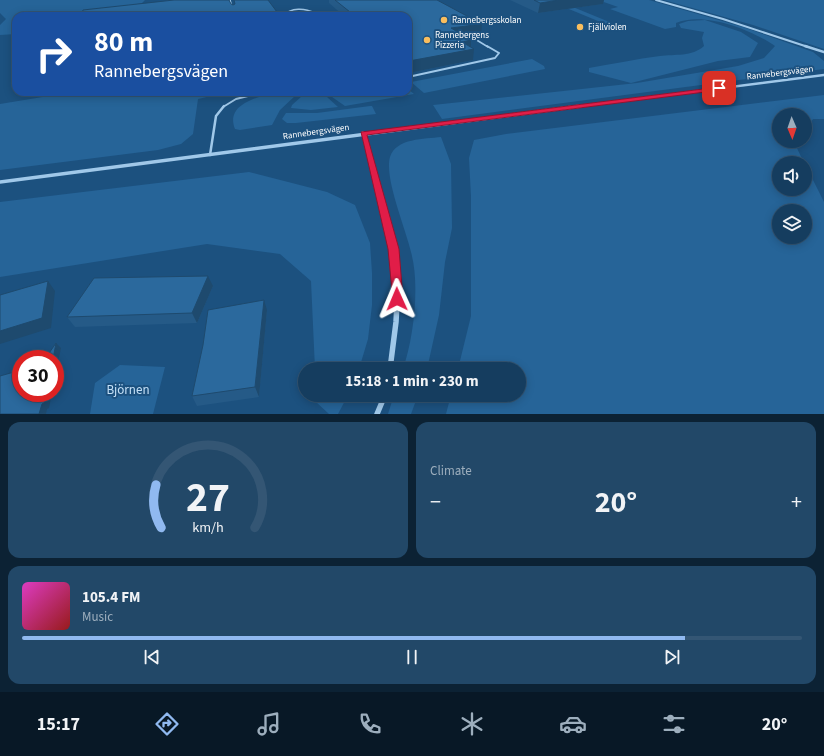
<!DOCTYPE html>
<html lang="en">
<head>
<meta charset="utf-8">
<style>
  body { margin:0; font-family:"Source Sans 3",sans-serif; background:#224868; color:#f1f3f6; height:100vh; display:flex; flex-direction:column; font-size:15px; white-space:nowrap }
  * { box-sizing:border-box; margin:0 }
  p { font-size:13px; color:#9daebd }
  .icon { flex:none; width:22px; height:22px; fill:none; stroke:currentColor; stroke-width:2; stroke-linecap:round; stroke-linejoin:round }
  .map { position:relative; height:414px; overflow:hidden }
  .sheet { display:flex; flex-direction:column; gap:8px; padding:8px; background:#0c2234; flex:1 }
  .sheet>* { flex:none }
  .hud { position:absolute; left:12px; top:12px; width:400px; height:84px; border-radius:12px; box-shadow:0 2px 10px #0003,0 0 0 1px #345674; background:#1a4fa0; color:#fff; overflow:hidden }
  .needle { width:26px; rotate:178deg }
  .tools { position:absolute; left:772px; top:108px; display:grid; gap:8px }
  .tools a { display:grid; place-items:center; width:40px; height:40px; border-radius:50%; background:#153d5f; box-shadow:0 2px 10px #0003,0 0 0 1px #345674; font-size:20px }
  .speed { position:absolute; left:12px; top:350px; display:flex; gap:8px; font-size:20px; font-weight:700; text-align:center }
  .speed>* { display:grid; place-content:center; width:52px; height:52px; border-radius:50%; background:#153d5f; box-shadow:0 2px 10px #0003,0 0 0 1px #345674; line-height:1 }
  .speed .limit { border:6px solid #d22; background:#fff; color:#111 }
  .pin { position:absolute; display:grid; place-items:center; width:34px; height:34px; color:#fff; margin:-17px; border-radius:8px; box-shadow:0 2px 6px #0006 }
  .me { position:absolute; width:44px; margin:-22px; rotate:359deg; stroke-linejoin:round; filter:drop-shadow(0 0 3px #0008) }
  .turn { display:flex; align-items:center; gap:14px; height:84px; padding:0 16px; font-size:18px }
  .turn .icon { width:52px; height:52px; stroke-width:2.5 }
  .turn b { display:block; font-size:28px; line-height:34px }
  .big { font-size:30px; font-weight:700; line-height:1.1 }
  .sheet .widget { flex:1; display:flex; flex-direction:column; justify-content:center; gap:6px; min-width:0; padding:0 14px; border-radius:12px; background:#224868 }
  .sheet .dial { align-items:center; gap:0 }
  .dial svg { height:104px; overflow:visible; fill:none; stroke:#345674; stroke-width:7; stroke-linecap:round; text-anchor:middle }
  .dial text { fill:#f1f3f6; stroke:none }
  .song { display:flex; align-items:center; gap:12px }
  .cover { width:48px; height:48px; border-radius:6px; background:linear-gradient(135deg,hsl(310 70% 55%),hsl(0 70% 35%)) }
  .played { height:4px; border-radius:2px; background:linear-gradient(90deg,#90b9f0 85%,#345674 85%) }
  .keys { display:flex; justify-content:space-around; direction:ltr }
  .heat { display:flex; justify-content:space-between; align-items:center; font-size:22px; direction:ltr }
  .sheet .tiles { flex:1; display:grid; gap:8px; grid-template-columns:1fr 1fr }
  .widget:last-child { grid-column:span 2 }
  .trip { position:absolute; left:298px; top:362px; width:228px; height:40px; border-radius:20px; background:#153d5f; box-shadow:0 2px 10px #0003,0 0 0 1px #345674; font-weight:700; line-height:40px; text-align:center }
  .tabs { display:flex; height:64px; justify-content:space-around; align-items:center; background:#081826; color:#9daebd }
  .tabs .icon { width:28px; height:28px }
  .tabs .on { color:#90b9f0 }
  .tabs b { font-size:18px; color:#f1f3f6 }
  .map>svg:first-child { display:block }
  .green { fill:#266498; fill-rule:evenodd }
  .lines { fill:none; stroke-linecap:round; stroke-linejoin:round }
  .service-far2 { stroke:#a0c8e9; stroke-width:1.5 }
  .service-far1 { stroke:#a0c8e9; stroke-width:2 }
  .service { stroke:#a0c8e9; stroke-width:2.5 }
  .minor-far4 { stroke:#a0c8e9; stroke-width:2 }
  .minor-far3 { stroke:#a0c8e9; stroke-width:2.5 }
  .minor-far2 { stroke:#a0c8e9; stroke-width:3.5 }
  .minor-far1 { stroke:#a0c8e9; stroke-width:4.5 }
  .minor { stroke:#a0c8e9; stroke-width:5.5 }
  .wall { fill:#255a87 }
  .shaded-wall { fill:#1e4a6e }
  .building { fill:#2b699d; stroke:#1e4a6e }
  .route { fill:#e11d48; stroke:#92132f }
  .poi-dot { fill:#f9be5e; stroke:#1c517f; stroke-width:1.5 }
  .labels { text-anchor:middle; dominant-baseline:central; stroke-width:4; stroke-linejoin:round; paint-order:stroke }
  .far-poi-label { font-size:9px; fill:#fff; stroke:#1c517f; text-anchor:start }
  .far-street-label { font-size:9px; fill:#fff; stroke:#1c517f }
  .near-park-label { font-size:13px; fill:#c4e0f7; stroke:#1c517f }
</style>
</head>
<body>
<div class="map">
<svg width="824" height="414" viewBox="0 0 824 414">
  <rect width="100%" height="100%" fill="#1c517f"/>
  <!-- green -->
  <path class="green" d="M0,0H145L142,3L85,16H16V34L0,35V25L6,19L0,13Z
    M598,0H649L743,27L813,52L824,61V69L442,119L433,105L637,83L738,66L764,58L775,46C752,30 704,11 676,23V27L665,29L610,9L618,7Z
    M664,0H824V49L753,25Z
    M568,5L624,28H615L564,7Z
    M705,20L741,32L758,43L750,57L718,61L631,83L589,72V68C613,64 636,59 660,56C675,54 692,57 704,46L702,38L704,32L681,28L679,24L688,21Z
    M532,59L544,66L545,69L424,93L411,82Z
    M408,89L414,94L345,106L332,97L354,92H408Z
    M73,92H229L198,99L193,134L181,144L158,150L0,170V104Z
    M281,92L293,93L296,95L280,110L272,125L240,130L235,129C224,102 264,95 281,92Z
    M824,95V119H813L805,132V115H779V141H799L796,146L804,163H779V189H805V164L824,202V414H446L451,395H519V369H458L471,316V197L469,158L474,140L506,134ZM779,211H805V237H779Z
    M302,96L327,97L338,107L311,110L291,108L292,105Z
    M370,106H372L376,114L296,123H287L282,119L286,113H317Z
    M441,137L451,164L452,228L445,262L439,315L427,369H403C414,337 420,284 411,252C406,229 384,178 390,157C396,138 425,139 441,137Z
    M249,172L327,192L355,205L370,243L372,273V305L368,339L359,369H315L311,281L280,254L207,244L0,277V202Z
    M120,365L165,367L153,414H90L95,383Z
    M316,395H348L338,414H329L316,402Z
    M394,395H418L411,414H388Z"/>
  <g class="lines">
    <!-- service-far2 -->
    <path class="service-far2" d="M230,0L232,7
      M283,16C291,7 305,8 315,13L314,16
      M475,39L488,47"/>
    <!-- service-far1 -->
    <path class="service-far1" d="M408,77L495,58L499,53L487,46
      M223,107L236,99L264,92"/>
    <!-- service -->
    <path class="service" d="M210,155L216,116L224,106"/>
    <!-- minor-far4 -->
    <path class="minor-far4" d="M656,0L723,19L808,47"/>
    <!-- minor-far3 -->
    <path class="minor-far3" d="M805,46L824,52
      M573,107L824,75"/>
    <!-- minor-far2 -->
    <path class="minor-far2" d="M363,133L377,184
      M0,182L581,106"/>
    <!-- minor-far1 -->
    <path class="minor-far1" d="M377,183L391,239L398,285"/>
    <!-- minor -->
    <path class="minor" d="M390,369L396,322L398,284
      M377,414L385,395"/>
  </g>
  <!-- wall -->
  <path class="wall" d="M329,0H437L481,34L465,37L471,47L473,60L409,73L408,72V16H344L329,3Z
    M510,0H604L603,4L538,13Z
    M213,286L197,323L75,327L67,317Z
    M267,310L259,397L197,406L192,396Z"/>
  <!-- shaded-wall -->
  <path class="shaded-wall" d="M559,0H604L603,4L538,13L540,3Z
    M482,24L481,34L451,39V28Z
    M471,40V49H474L473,60L409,73V61L462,42Z
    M208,276L213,286L197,323L192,313Z
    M48,281L55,291L51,328L0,344V331Z
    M264,300L267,310L259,397L255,387Z
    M56,343L61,348L55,378V359H53Z
    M46,393H52L49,408L47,409L46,414H39L42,404Z"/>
  <!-- building -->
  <path class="building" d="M174,0H229L231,4L233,5L235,4L234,0H268L280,16H81L83,10Z
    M335,0H437L482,24L451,28L471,40L462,42L474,49L409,61L408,60V16H355Z
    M534,0H559L540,3Z
    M208,276L192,313L67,317L94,278Z
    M48,281L42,318L0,331V295Z
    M264,300L255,387L192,396L203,345L208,310Z
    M56,343L53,359H45Z
    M21,370V393H46L44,403L42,404L39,414H0V376Z"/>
  <!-- route -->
  <path class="route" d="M719,87L722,88L721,90L367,135L399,249L403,299L401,302H393L388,249L361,132Z"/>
  <!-- markers -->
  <g class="poi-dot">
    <circle cx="444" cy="20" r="4"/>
    <circle cx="580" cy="27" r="4"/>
    <circle cx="427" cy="40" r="4"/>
  </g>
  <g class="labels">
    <!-- far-poi labels -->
    <g class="far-poi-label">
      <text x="452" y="20">Rannebergsskolan</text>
      <text x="588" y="27">Fjällviolen</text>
      <text x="435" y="35">Rannebergens<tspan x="435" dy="10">Pizzeria</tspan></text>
    </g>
    <!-- far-street labels -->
    <g class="far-street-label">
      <text transform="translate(780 73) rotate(-7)">Rannebergsvägen</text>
      <text transform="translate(316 132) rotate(-8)">Rannebergsvägen</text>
    </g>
    <!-- near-park labels -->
    <g class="near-park-label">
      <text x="128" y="390">Björnen</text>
    </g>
  </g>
</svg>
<div class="tools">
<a><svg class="needle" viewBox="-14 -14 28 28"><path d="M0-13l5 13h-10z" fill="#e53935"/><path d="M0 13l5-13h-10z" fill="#9daebd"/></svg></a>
<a><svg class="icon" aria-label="sound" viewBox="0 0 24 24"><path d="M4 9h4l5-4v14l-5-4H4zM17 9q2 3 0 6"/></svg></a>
<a><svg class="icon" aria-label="layers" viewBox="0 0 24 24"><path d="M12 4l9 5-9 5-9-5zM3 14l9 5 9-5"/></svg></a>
</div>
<div class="speed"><div class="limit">30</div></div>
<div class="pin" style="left:719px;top:88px;background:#d93025"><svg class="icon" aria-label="arrive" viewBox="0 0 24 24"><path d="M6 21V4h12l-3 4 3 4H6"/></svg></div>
<svg class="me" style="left:397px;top:299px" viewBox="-20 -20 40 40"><path d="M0-17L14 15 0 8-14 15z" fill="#e11d48" stroke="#fff" stroke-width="4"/></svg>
<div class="trip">15:18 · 1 min · 230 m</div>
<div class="hud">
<div class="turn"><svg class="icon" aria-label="right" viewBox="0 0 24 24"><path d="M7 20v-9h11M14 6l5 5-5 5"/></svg><div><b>80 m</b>Rannebergsvägen</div></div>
</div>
</div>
<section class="sheet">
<div class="tiles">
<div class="widget dial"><svg viewBox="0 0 100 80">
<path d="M14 69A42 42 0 1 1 86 69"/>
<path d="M14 69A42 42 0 0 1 10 36" stroke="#90b9f0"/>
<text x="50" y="56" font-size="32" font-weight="700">27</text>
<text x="50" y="72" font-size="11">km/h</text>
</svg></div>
<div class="widget"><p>Climate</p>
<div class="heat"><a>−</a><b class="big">20°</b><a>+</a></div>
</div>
<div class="widget">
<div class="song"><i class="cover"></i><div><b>105.4 FM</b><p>Music</p></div></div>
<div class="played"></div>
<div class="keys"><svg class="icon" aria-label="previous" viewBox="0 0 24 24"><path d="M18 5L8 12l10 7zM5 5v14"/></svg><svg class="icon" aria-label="pause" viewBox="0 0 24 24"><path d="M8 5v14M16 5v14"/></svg><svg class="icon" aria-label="next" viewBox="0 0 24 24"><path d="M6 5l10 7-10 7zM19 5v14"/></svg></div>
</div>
</div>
</section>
<nav class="tabs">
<b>15:17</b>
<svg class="icon on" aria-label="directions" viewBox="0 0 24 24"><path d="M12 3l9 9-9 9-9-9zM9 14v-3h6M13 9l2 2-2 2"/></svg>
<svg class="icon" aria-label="music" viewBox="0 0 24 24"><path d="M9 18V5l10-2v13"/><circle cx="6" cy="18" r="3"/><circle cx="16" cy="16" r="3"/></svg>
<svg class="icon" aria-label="phone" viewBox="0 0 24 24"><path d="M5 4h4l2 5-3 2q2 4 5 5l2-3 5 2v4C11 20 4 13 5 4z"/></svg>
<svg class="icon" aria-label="climate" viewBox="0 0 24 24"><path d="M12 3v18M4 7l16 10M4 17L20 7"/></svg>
<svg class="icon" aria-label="car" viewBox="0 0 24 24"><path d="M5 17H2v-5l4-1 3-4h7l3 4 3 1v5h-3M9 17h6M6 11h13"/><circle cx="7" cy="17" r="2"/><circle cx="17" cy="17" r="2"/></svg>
<svg class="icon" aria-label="filters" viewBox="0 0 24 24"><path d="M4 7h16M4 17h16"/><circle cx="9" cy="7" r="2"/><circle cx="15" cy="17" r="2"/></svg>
<b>20°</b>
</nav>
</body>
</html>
